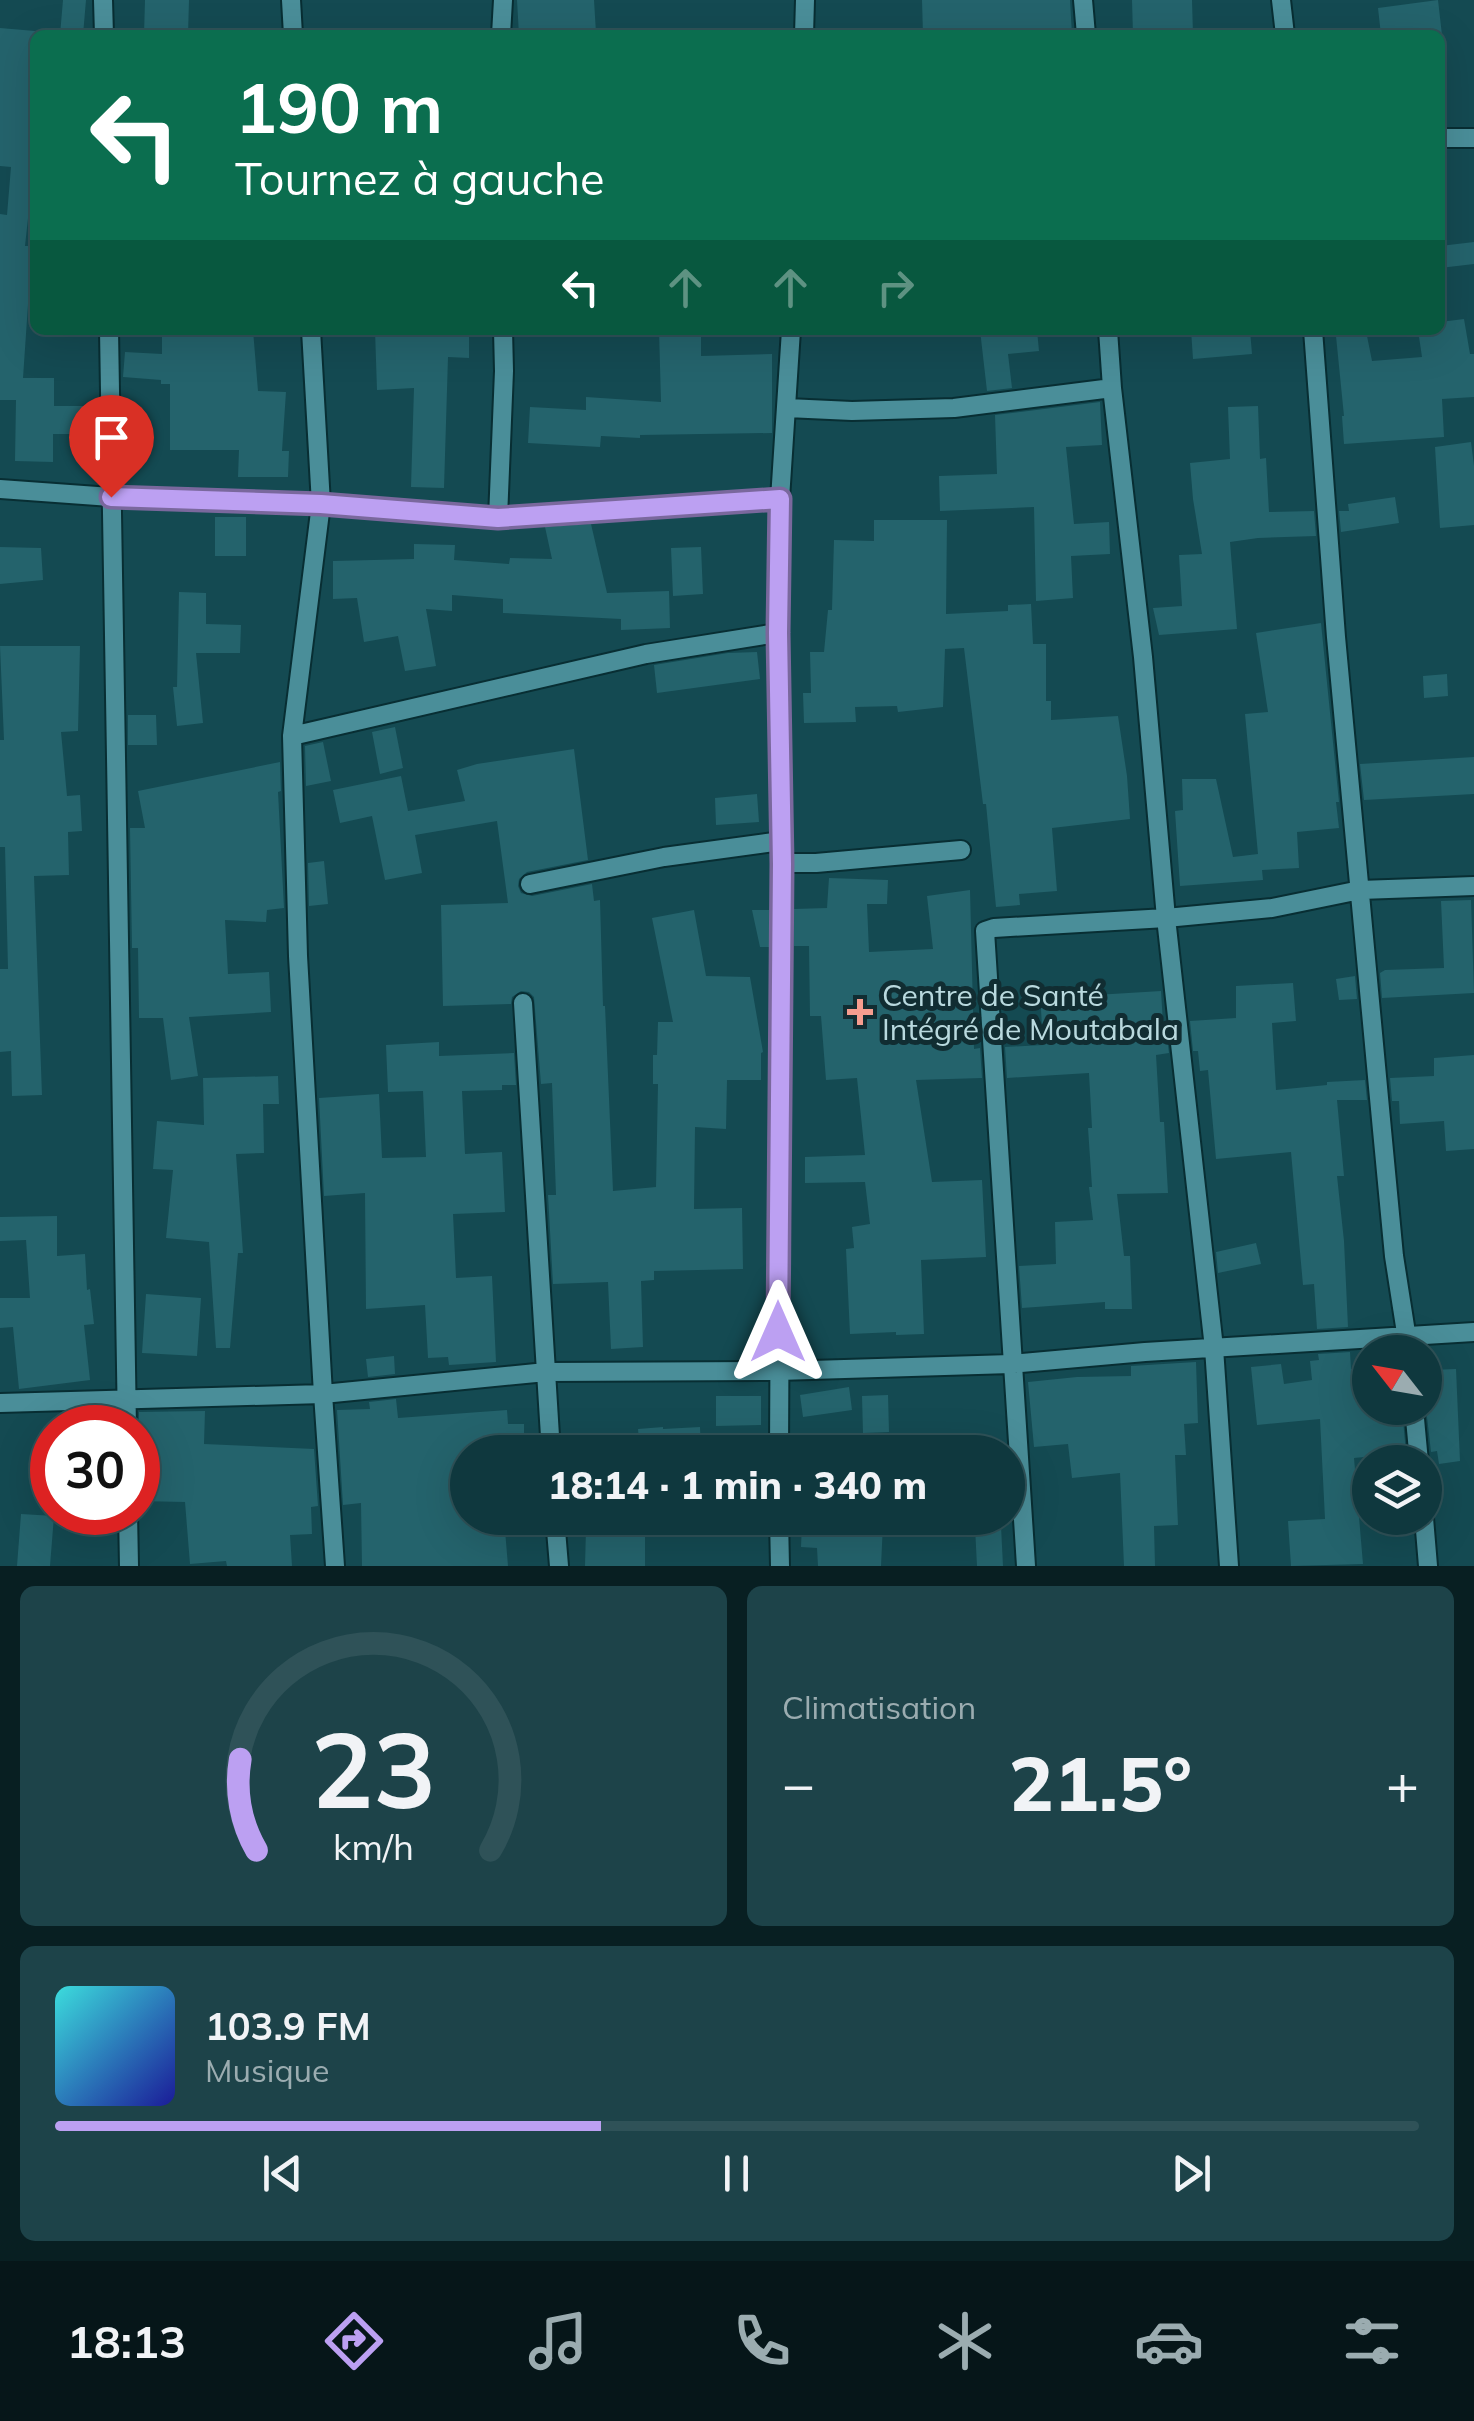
<!DOCTYPE html>
<html lang="fr">
<head>
<meta charset="utf-8">
<style>
  body { margin:0; font-family:Mulish,sans-serif; background:#1d4349; color:#f1f3f6; height:100vh; display:flex; flex-direction:column; font-size:38px; white-space:nowrap }
  * { box-sizing:border-box; margin:0 }
  p { font-size:32px; color:#9bacb0 }
  .icon { flex:none; width:55px; height:55px; fill:none; stroke:currentColor; stroke-width:2; stroke-linecap:round; stroke-linejoin:round }
  .map { position:relative; height:1566px; overflow:hidden }
  .panel { display:flex; flex-direction:column; gap:20px; padding:20px; background:#081f22; flex:1 }
  .panel>* { flex:none }
  .guide { position:absolute; left:30px; top:30px; width:1415px; height:305px; border-radius:15px; box-shadow:0 10px 40px #0002,0 0 0 2px #2f5258; background:#0b6e4f; color:#fff; overflow:hidden }
  .needle { width:65px; rotate:301deg }
  .controls { position:absolute; left:1352px; top:1335px; display:grid; gap:20px }
  .controls a { display:grid; place-items:center; width:90px; height:90px; border-radius:50%; background:#0f383e; box-shadow:0 10px 40px #0002,0 0 0 2px #2f5258; font-size:50px }
  .speed { position:absolute; left:30px; top:1405px; display:flex; gap:20px; font-size:50px; font-weight:700; text-align:center }
  .speed>* { display:grid; place-content:center; width:130px; height:130px; border-radius:50%; background:#0f383e; box-shadow:0 10px 40px #0002,0 0 0 2px #2f5258; line-height:1 }
  .speed .limit { border:15px solid #d22; background:#fff; color:#111 }
  .pin { position:absolute; display:grid; place-items:center; width:85px; height:85px; color:#fff; margin:-102px -42px; border-radius:50% 50% 50% 0; rotate:-45deg; box-shadow:0 0 10px #0007 }
  .pin .icon { rotate:45deg }
  .me { position:absolute; width:110px; margin:-55px; rotate:0deg; stroke-linejoin:round; filter:drop-shadow(0 0 8px #0008) }
  .turn { display:flex; align-items:center; gap:35px; height:210px; padding:0 40px; font-size:45px }
  .turn .icon { width:130px; height:130px; stroke-width:2.5 }
  .turn b { display:block; font-size:70px; line-height:85px }
  .lanes { display:flex; align-items:center; height:95px; padding:0 40px; background:#0003; justify-content:center; gap:50px; direction:ltr }
  .lanes .off { opacity:.35 }
  .big { font-size:75px; font-weight:800; line-height:1.1 }
  .panel .tile { flex:1; display:flex; flex-direction:column; justify-content:center; gap:15px; min-width:0; padding:0 35px; border-radius:15px; background:#1d4349 }
  .panel .dial { align-items:center; gap:0 }
  .dial svg { height:260px; overflow:visible; fill:none; stroke:#2f5258; stroke-width:7; stroke-linecap:round; text-anchor:middle }
  .dial text { fill:#f1f3f6; stroke:none }
  .song { display:flex; align-items:center; gap:30px }
  .cover { width:120px; height:120px; border-radius:15px; background:linear-gradient(135deg,hsl(180 70% 55%),hsl(240 70% 35%)) }
  .played { height:10px; border-radius:5px; background:linear-gradient(90deg,#bca0f2 40%,#2f5258 40%) }
  .keys { display:flex; justify-content:space-around; direction:ltr }
  .heat { display:flex; justify-content:space-between; align-items:center; font-size:55px; direction:ltr }
  .panel .tiles { flex:1; display:grid; gap:20px; grid-template-columns:1fr 1fr }
  .tile:last-child { grid-column:span 2 }
  .trip { position:absolute; left:450px; top:1435px; width:575px; height:100px; border-radius:50px; background:#0f383e; box-shadow:0 10px 40px #0002,0 0 0 2px #2f5258; font-weight:800; line-height:100px; text-align:center }
  .tabs { display:flex; height:160px; justify-content:space-around; align-items:center; background:#061619; color:#9bacb0 }
  .tabs .icon { width:70px; height:70px }
  .tabs .selected { color:#bca0f2 }
  .tabs b { font-size:45px; color:#f1f3f6 }
  .map>svg:first-child { display:block }
  .building { fill:#24636c }
  .lines { fill:none; stroke-linecap:round; stroke-linejoin:round }
  .minor-casing { stroke:#082e33; stroke-width:22 }
  .minor { stroke:#4a8e99; stroke-width:18 }
  .route-casing { stroke:#7a689d; stroke-width:25 }
  .route { stroke:#bca0f2; stroke-width:18 }
  .poi-dot { fill:#f59d8f; stroke:#112d32; stroke-width:4 }
  .labels { text-anchor:middle; dominant-baseline:central; stroke-width:10; stroke-linejoin:round; paint-order:stroke }
  .poi-label { font-size:30px; fill:#b9d9de; stroke:#112d32; text-anchor:start }
</style>
</head>
<body>
<div class="map">
<svg width="1474" height="1566" viewBox="0 0 1474 1566">
  <rect width="100%" height="100%" fill="#144a52"/>
  <!-- building -->
  <path class="building" d="M63,0H86L83,35H60Z
    M145,0H189L188,35H144Z
    M517,0H594L596,33L519,35Z
    M922,0H1070L1072,35H923Z
    M1132,0H1192L1193,35H1133Z
    M1438,0L1442,35H1381L1378,8Z
    M0,28L35,31V172H33L25,246H35V275H30L23,378H54V406H83V434H53V462L15,461L16,400H0V214L7,215L11,167L0,166Z
    M1474,242V264L1440,268V246Z
    M1464,319L1470,354H1474V397L1442,399L1444,437L1344,444L1342,416H1344L1336,336L1366,331L1372,361L1422,357L1418,330H1440V322Z
    M162,330H253L258,391L286,392L282,451H289L288,477H238L239,450H170V384H161V380L123,377L125,352L162,354Z
    M375,330H469V358L448,357L444,488L411,487L414,388L377,390Z
    M659,330H701V356L772,354V433L640,435V438L601,436L600,447L528,443L530,407L586,410V397L661,402Z
    M980,330H1037L1039,351L1008,354L1012,388L987,391Z
    M1191,330H1250L1252,354L1193,359Z
    M1100,402L1102,445L1066,447L1074,524L1109,522L1110,554L1071,556L1073,598L1036,601L1034,507L940,511L939,476L997,474L995,415Z
    M1258,406L1260,459L1266,458L1269,512L1314,511L1316,536L1258,538L1230,542L1237,629L1159,635L1153,608L1182,606L1179,555L1202,554L1193,499L1190,463L1230,459L1228,407Z
    M1471,442L1474,466V525L1440,528L1435,447Z
    M1395,497L1399,523L1341,532L1339,511H1349L1348,504Z
    M215,517H246V556H215Z
    M874,520H947L946,614L1008,611V605L1031,604L1033,644H1046V701H1051V720L1118,716L1127,776L1130,819L1052,828L1057,891L1019,894L1020,905L996,907L986,804H983L964,648L945,649L943,707L898,712L897,706L855,707L856,722L804,723L803,693H811L810,652H824L828,610H832L834,540L874,541Z
    M591,524L607,593L669,591L670,628L621,630V619L503,613V599L452,595V611L426,609L436,666L405,671L398,636L364,642L357,598L333,599V561L414,559V544L455,545L454,560L509,564L510,558L552,559L545,527Z
    M0,547L41,548L43,580L0,584Z
    M701,547L703,594L673,596L671,548Z
    M179,592L206,593V624L241,625L240,653H196L203,723L177,726L173,687H177Z
    M1321,623L1339,802H1336L1339,828L1297,832L1299,868L1262,870L1263,880L1180,886L1175,811L1183,810L1182,779H1216L1233,857L1258,854L1245,714L1268,712L1256,633Z
    M0,646H80L78,731L61,732L67,796L80,795L82,831L68,832L69,875L34,876L42,1095L12,1096L11,1051L0,1052V969H8L5,847H0V740H4Z
    M757,652L760,679L657,693L654,665L728,653Z
    M1447,674L1448,696L1424,698L1423,676Z
    M128,715H156L157,745H128Z
    M395,727L403,768L380,774L372,732Z
    M323,742L331,781L306,786L305,746Z
    M574,749L588,860L527,872L519,879L518,886L521,893L532,896L592,884L594,901L600,900L603,1006H605L613,1191L656,1187L658,1084H653V1055H657L658,1022H673L652,918L694,910L706,976L750,977L763,1052L761,1053V1080H727L726,1129L695,1127L694,1209L742,1208L743,1269L654,1271V1280L641,1281L643,1347L611,1349L608,1282L553,1284L548,1195H556L552,1083L541,1084L534,997L529,992L521,991L512,997L511,1004L443,1006L441,905L508,903L497,821L415,835L422,873L385,880L372,816L340,823L333,790L401,776L408,811L465,801L457,770L477,764Z
    M1474,757V794L1364,800L1360,764Z
    M280,762L281,791L278,792L284,908L267,910L266,922L225,920L228,974L269,972L271,1012L189,1017L198,1076L171,1080L163,1018H139L138,948H132L130,828H145L138,791Z
    M757,794L759,822L716,825L715,798Z
    M324,861L328,904L309,906L308,863Z
    M829,878L888,880L887,904H867L869,952L933,949L927,896L970,890L974,1049L980,1048L982,1078L916,1080L932,1182L982,1180L986,1257L921,1260L924,1334L896,1335V1332L850,1334L846,1249L854,1248L852,1227L870,1224L865,1182L805,1183V1157L865,1155L857,1078L826,1080L821,1016H810L809,946H794V909L827,908Z
    M1471,900L1474,993L1382,998L1380,973L1385,970L1444,968L1441,901Z
    M752,910H769V947H760Z
    M1355,976L1357,999L1339,1000L1336,979Z
    M1293,983L1296,1021L1272,1023L1276,1090L1327,1085V1082L1365,1080L1367,1100H1337L1344,1176H1337L1344,1241L1348,1327L1317,1329L1314,1284L1303,1285L1291,1152L1216,1159L1208,1070L1200,1071L1198,1051H1193L1190,1021L1236,1018V986Z
    M1078,989L1079,996L1161,991L1163,1023H1165L1169,1053L1156,1055L1160,1122H1164L1168,1193L1117,1194L1124,1256H1130L1132,1309H1105V1302L1022,1308L1019,1266L1056,1264L1055,1222L1093,1220L1089,1187H1092L1088,1128H1092L1089,1073L1007,1078L1005,1047L1043,1045L1040,991Z
    M439,1042V1056L514,1053L516,1085H502V1090L462,1091L465,1154L502,1152L505,1212L453,1214L456,1278L492,1276L496,1362L449,1365L448,1357L428,1358L425,1305L366,1309L365,1193L324,1196L319,1098L379,1094L382,1158L426,1157L423,1091L388,1092L386,1045Z
    M1474,1055V1149L1446,1151L1444,1121L1400,1124L1399,1101H1392L1390,1078L1434,1076V1058Z
    M278,1076L279,1104H263L264,1153L236,1154L243,1253H238L230,1348H216L209,1242L166,1238L173,1170L153,1169L157,1121L204,1125L203,1078Z
    M57,1216V1256L85,1254L87,1290L90,1289L94,1324L84,1325L90,1380L19,1389L13,1327L0,1328V1298H30L26,1240L0,1241V1217Z
    M1256,1243L1261,1264L1218,1273L1216,1252Z
    M146,1294L201,1298L197,1356L142,1353Z
    M1350,1352L1351,1369L1370,1368V1408H1402L1406,1453L1354,1458L1363,1564L1291,1566L1288,1521L1325,1519L1320,1419L1257,1425L1251,1367L1281,1364L1284,1384L1312,1380L1310,1361L1319,1360L1318,1354Z
    M394,1356L395,1374L368,1377L366,1359Z
    M1196,1362L1198,1423L1184,1424L1186,1455H1175L1178,1525L1154,1526L1155,1566H1124L1120,1473L1072,1478L1068,1444L1034,1447L1028,1382L1077,1377L1131,1376V1366Z
    M1456,1369L1460,1461L1439,1464L1437,1451L1431,1452L1426,1408H1432L1430,1370Z
    M849,1387L852,1410L803,1417L800,1395Z
    M888,1395L889,1432L863,1433L862,1396Z
    M716,1396H761V1425L716,1426Z
    M396,1399L398,1418L507,1410L508,1424H524V1452H468V1518H504L508,1566H362L361,1503L343,1505L337,1410L370,1409L369,1402Z
    M205,1411L204,1444L314,1449L318,1506L311,1507L312,1534L290,1535L292,1566H227L226,1561L190,1564L185,1502L138,1501L139,1412Z
    M663,1427V1429L700,1427L701,1452H640L638,1429Z
    M21,1514L54,1516L50,1566H17Z
    M802,1522L883,1524L881,1566H818L817,1548L801,1547Z
    M1001,1526L1003,1566H977L975,1527Z
    M586,1529L645,1531V1566H585Z"/>
  <g class="lines">
    <!-- minor casing -->
    <g class="minor-casing">
      <path id="minor" d="M103,0L104,35
        M291,0L293,35
        M1083,0L1086,35
        M1281,0L1285,35
        M501,35L503,0
        M804,35L805,0
        M1440,138H1474
        M109,330L127,1428
        M311,330L321,504L292,736L298,956L323,1394L335,1566
        M1108,330L1112,388L1143,657L1166,918L1214,1348L1229,1566
        M1313,330L1336,637L1382,1130L1394,1256L1409,1352
        M787,408L852,411L954,408L1112,388
        M0,489L111,497L321,504L498,518L780,499
        M498,518L504,371L503,330
        M292,736L646,654L777,633
        M782,863H816L961,850
        M530,884L664,857L781,841
        M523,1003L551,1452
        M0,1403L323,1394L546,1372L778,1371L1011,1364L1145,1352L1474,1332
        M1414,1408L1419,1462
        M779,1452L782,863L777,633L780,499L791,330
        M128,1512L129,1566
        M555,1518L559,1566
        M779,1518L780,1566
        M1424,1518L1428,1566
        M1026,1566L985,931L994,928L1166,918L1272,908L1360,890L1474,886"/>
    </g>
    <!-- minor -->
    <use href="#minor" class="minor"/>
  </g>
  <g class="lines">
    <!-- route casing -->
    <g class="route-casing">
      <path id="route" d="M111,497L321,504L498,518L780,499L778,633L782,864L778,1332"/>
    </g>
    <!-- route -->
    <use href="#route" class="route"/>
  </g>
  <!-- markers -->
  <path class="poi-dot" d="M855 997h10v10h10v10h-10v10h-10v-10h-10v-10h10z"/>
  <g class="labels">
    <!-- poi labels -->
    <g class="poi-label">
      <text x="882" y="995">Centre de Santé<tspan x="882" dy="34">Intégré de Moutabala</tspan></text>
    </g>
  </g>
</svg>
<div class="controls">
<a><svg class="needle" viewBox="-14 -14 28 28"><path d="M0-13l5 13h-10z" fill="#e53935"/><path d="M0 13l5-13h-10z" fill="#9bacb0"/></svg></a>
<a><svg class="icon" aria-label="layers" viewBox="0 0 24 24"><path d="M12 4l9 5-9 5-9-5zM3 14l9 5 9-5"/></svg></a>
</div>
<div class="speed"><div class="limit">30</div></div>
<div class="pin" style="left:111px;top:497px;background:#d93025"><svg class="icon" aria-label="arrive" viewBox="0 0 24 24"><path d="M6 21V4h12l-3 4 3 4H6"/></svg></div>
<svg class="me" style="left:778px;top:1332px" viewBox="-20 -20 40 40"><path d="M0-17L14 15 0 8-14 15z" fill="#bca0f2" stroke="#fff" stroke-width="4"/></svg>
<div class="trip">18:14 · 1 min · 340 m</div>
<div class="guide">
<div class="turn"><svg class="icon" aria-label="left" viewBox="0 0 24 24"><path d="M17 20v-9H6M10 6l-5 5 5 5"/></svg><div><b>190 m</b>Tournez à gauche</div></div>
<div class="lanes"><svg class="icon" aria-label="left" viewBox="0 0 24 24"><path d="M17 20v-9H6M10 6l-5 5 5 5"/></svg><svg class="icon off" aria-label="ahead" viewBox="0 0 24 24"><path d="M12 20V5M6 11l6-6 6 6"/></svg><svg class="icon off" aria-label="ahead" viewBox="0 0 24 24"><path d="M12 20V5M6 11l6-6 6 6"/></svg><svg class="icon off" aria-label="right" viewBox="0 0 24 24"><path d="M7 20v-9h11M14 6l5 5-5 5"/></svg></div>
</div>
</div>
<section class="panel">
<div class="tiles">
<div class="tile dial"><svg viewBox="0 0 100 80">
<path d="M14 69A42 42 0 1 1 86 69"/>
<path d="M14 69A42 42 0 0 1 9 41" stroke="#bca0f2"/>
<text x="50" y="56" font-size="32" font-weight="700">23</text>
<text x="50" y="72" font-size="11">km/h</text>
</svg></div>
<div class="tile"><p>Climatisation</p>
<div class="heat"><a>−</a><b class="big">21.5°</b><a>+</a></div>
</div>
<div class="tile">
<div class="song"><i class="cover"></i><div><b>103.9 FM</b><p>Musique</p></div></div>
<div class="played"></div>
<div class="keys"><svg class="icon" aria-label="previous" viewBox="0 0 24 24"><path d="M18 5L8 12l10 7zM5 5v14"/></svg><svg class="icon" aria-label="pause" viewBox="0 0 24 24"><path d="M8 5v14M16 5v14"/></svg><svg class="icon" aria-label="next" viewBox="0 0 24 24"><path d="M6 5l10 7-10 7zM19 5v14"/></svg></div>
</div>
</div>
</section>
<nav class="tabs">
<b>18:13</b>
<svg class="icon selected" aria-label="directions" viewBox="0 0 24 24"><path d="M12 3l9 9-9 9-9-9zM9 14v-3h6M13 9l2 2-2 2"/></svg>
<svg class="icon" aria-label="music" viewBox="0 0 24 24"><path d="M9 18V5l10-2v13"/><circle cx="6" cy="18" r="3"/><circle cx="16" cy="16" r="3"/></svg>
<svg class="icon" aria-label="phone" viewBox="0 0 24 24"><path d="M5 4h4l2 5-3 2q2 4 5 5l2-3 5 2v4C11 20 4 13 5 4z"/></svg>
<svg class="icon" aria-label="climate" viewBox="0 0 24 24"><path d="M12 3v18M4 7l16 10M4 17L20 7"/></svg>
<svg class="icon" aria-label="car" viewBox="0 0 24 24"><path d="M5 17H2v-5l4-1 3-4h7l3 4 3 1v5h-3M9 17h6M6 11h13"/><circle cx="7" cy="17" r="2"/><circle cx="17" cy="17" r="2"/></svg>
<svg class="icon" aria-label="filters" viewBox="0 0 24 24"><path d="M4 7h16M4 17h16"/><circle cx="9" cy="7" r="2"/><circle cx="15" cy="17" r="2"/></svg>
</nav>
</body>
</html>
